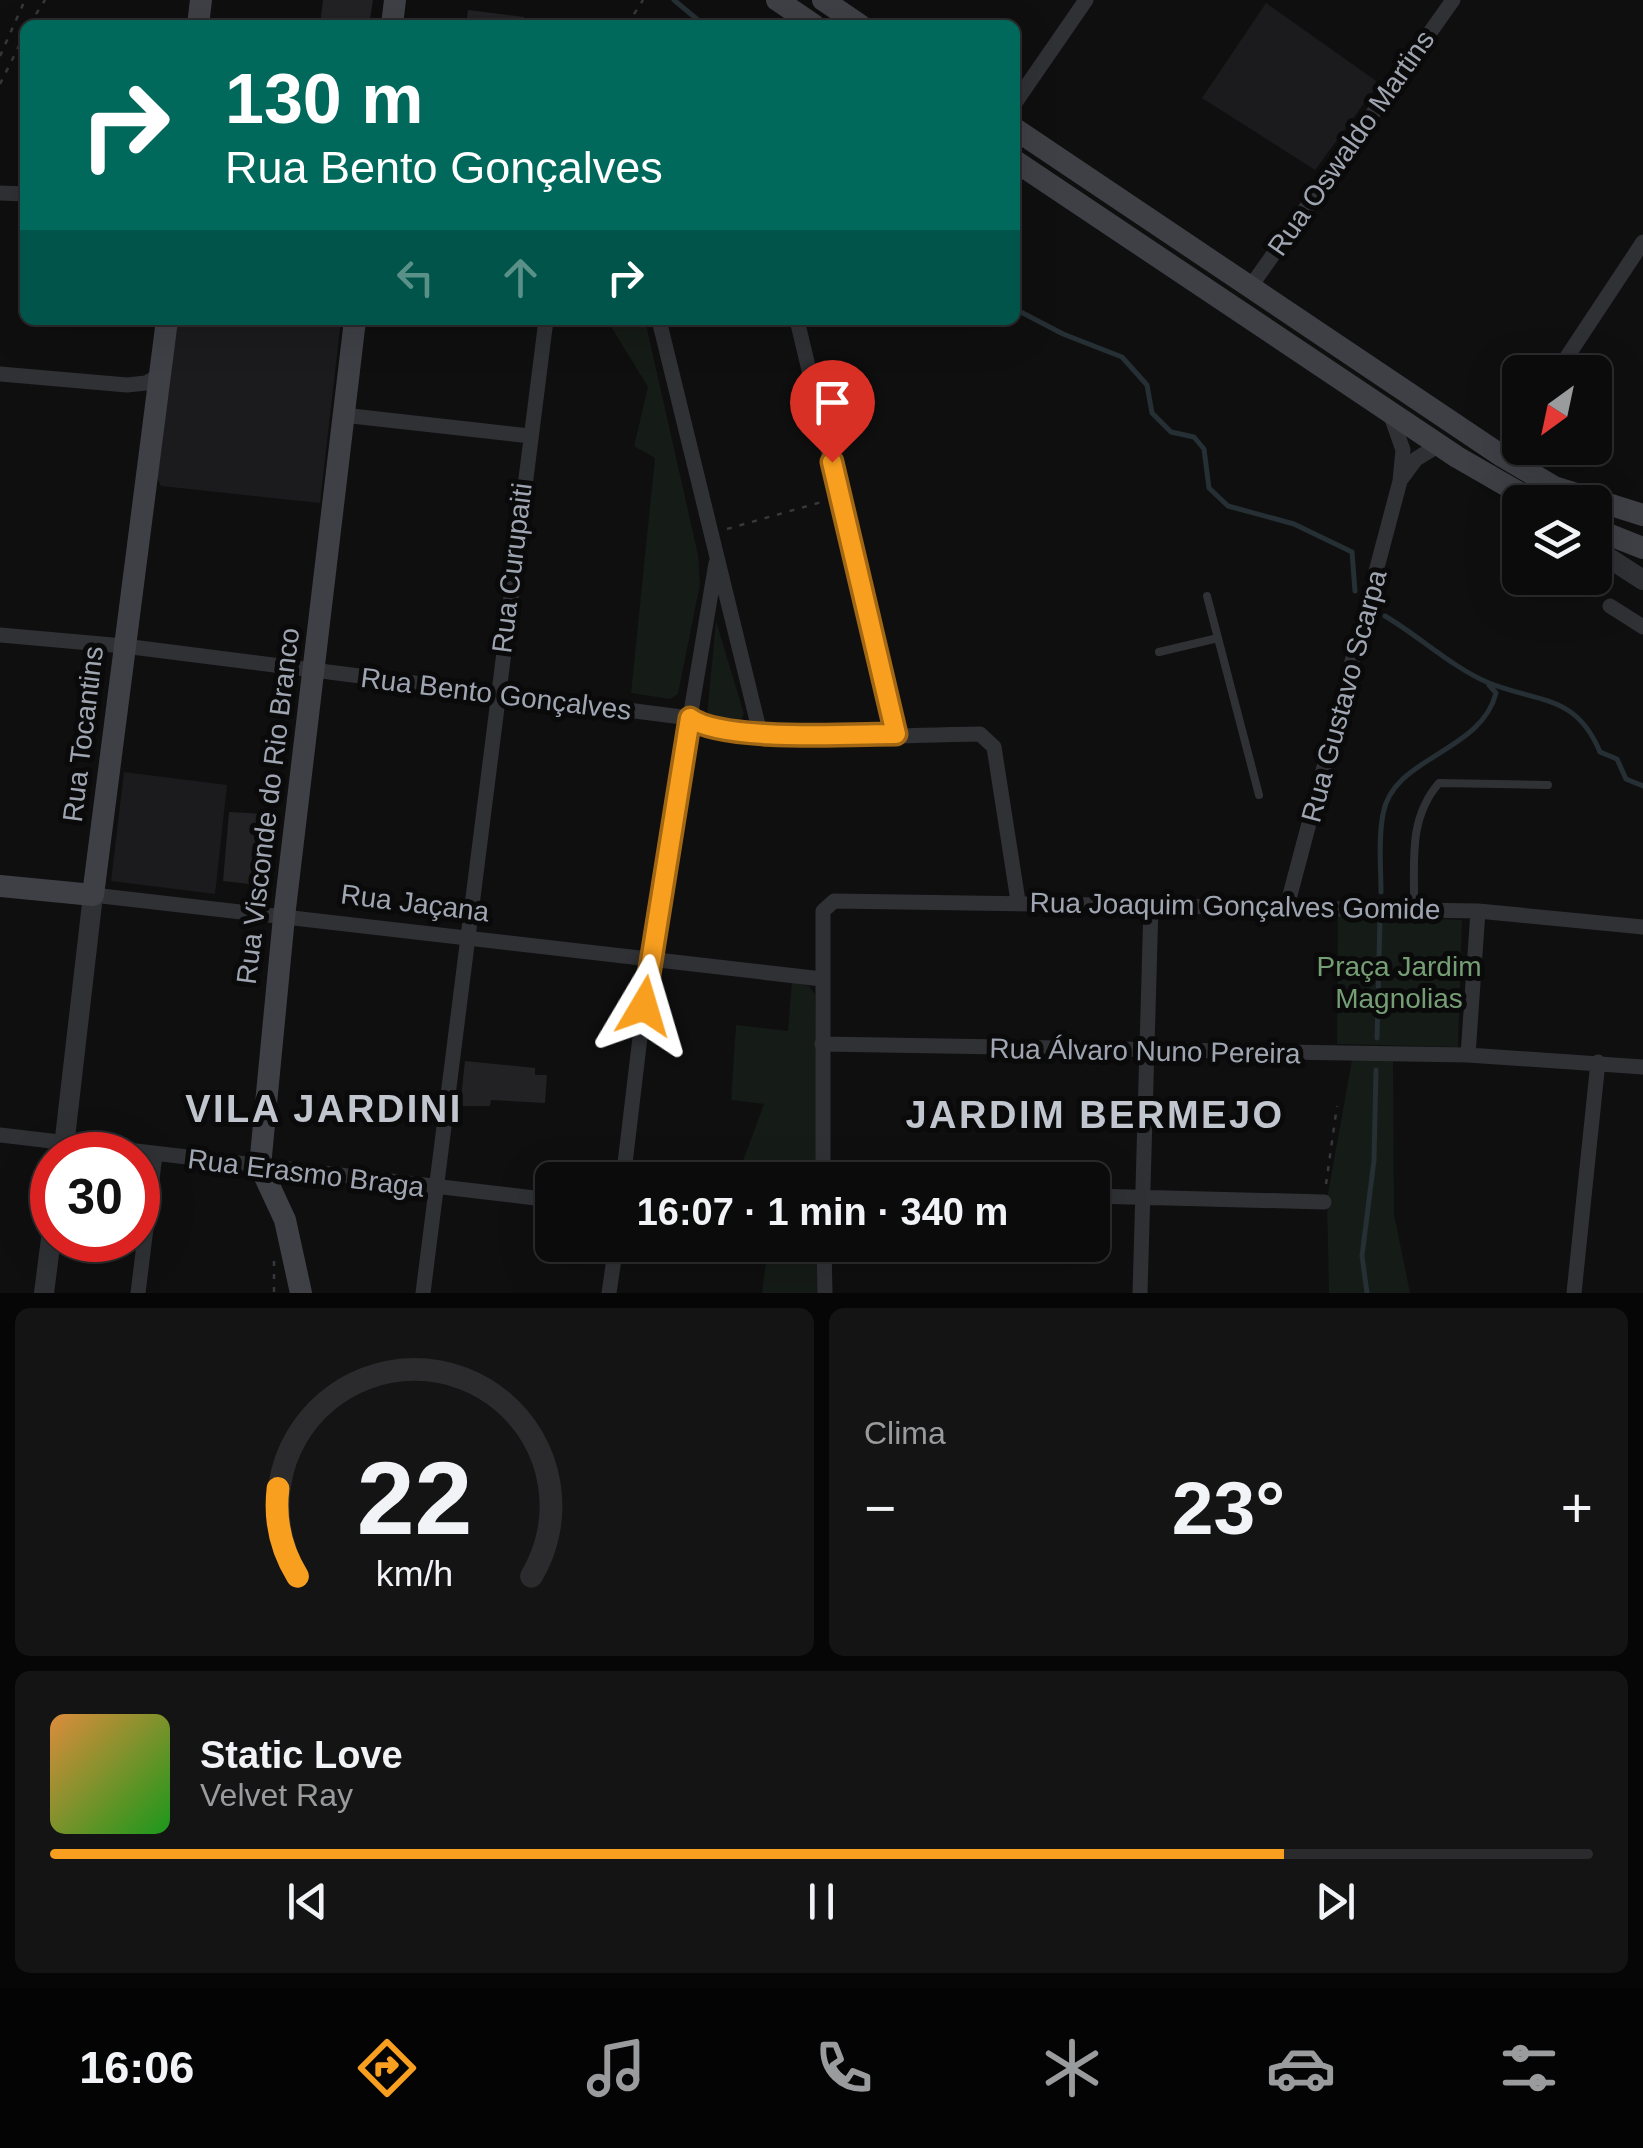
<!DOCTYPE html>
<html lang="pt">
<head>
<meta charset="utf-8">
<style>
  body { margin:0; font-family:Helvetica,sans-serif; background:#141415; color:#f1f3f6; height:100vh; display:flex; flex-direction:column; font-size:38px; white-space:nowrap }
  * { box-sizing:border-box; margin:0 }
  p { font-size:32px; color:#9a9b9d }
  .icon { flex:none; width:55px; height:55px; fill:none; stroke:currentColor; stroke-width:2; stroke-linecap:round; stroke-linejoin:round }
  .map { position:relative; height:1293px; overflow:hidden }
  .side { display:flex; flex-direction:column; gap:15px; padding:15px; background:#060607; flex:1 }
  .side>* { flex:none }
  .banner { position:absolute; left:20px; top:20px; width:1000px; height:305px; border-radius:15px; box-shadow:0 10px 40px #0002,0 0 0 2px #2b2b2d; background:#00695c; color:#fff; overflow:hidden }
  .needle { width:65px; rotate:213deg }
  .tools { position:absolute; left:1502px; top:355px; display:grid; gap:20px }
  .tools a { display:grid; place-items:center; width:110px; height:110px; border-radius:15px; background:#0b0b0c; box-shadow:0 10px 40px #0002,0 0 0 2px #2b2b2d; font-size:50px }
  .speed { position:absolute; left:30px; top:1132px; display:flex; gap:20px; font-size:50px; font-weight:700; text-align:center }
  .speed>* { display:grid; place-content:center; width:130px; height:130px; border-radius:50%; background:#0b0b0c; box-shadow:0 10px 40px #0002,0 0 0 2px #2b2b2d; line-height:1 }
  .speed .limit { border:15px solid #d22; background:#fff; color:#111 }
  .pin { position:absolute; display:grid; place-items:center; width:85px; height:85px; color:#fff; margin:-102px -42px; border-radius:50% 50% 50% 0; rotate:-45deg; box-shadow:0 0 10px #0007 }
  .pin .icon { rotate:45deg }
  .me { position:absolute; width:110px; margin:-55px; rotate:7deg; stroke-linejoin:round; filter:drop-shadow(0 0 8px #0008) }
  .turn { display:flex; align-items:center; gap:35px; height:210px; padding:0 40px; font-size:45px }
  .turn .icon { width:130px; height:130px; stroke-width:2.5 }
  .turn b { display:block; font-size:70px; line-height:85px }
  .lanes { display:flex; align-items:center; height:95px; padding:0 40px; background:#0003; justify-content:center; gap:50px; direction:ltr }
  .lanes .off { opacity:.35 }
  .big { font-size:75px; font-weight:700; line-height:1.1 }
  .side .tile { flex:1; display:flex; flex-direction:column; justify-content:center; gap:15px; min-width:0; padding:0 35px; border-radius:15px; background:#141415 }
  .side .dial { align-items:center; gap:0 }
  .dial svg { height:260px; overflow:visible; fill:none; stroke:#2b2b2d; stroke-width:7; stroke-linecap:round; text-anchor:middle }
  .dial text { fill:#f1f3f6; stroke:none }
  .song { display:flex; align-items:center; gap:30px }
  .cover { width:120px; height:120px; border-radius:15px; background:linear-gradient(135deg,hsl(30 70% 55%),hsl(120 70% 35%)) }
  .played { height:10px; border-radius:5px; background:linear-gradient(90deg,#f89f1f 80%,#2b2b2d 80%) }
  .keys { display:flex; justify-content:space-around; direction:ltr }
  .heat { display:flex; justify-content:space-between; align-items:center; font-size:55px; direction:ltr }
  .side .tiles { flex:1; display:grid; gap:15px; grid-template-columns:1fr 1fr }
  .tile:last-child { grid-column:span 2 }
  .trip { position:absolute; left:535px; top:1162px; width:575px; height:100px; border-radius:15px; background:#0b0b0c; box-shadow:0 10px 40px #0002,0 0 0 2px #2b2b2d; font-weight:700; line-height:100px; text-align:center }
  .menu { display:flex; height:160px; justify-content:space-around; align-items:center; background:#040405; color:#9a9b9d }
  .menu .icon { width:70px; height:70px }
  .menu .on { color:#f89f1f }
  .menu b { font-size:45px; color:#f1f3f6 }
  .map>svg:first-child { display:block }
  .built { fill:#1b1b1d }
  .green { fill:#151b16 }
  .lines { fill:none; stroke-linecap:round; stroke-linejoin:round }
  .stream { stroke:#252f34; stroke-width:5 }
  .building { fill:#222224 }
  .path { stroke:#36383c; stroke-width:2.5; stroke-dasharray:5 8; stroke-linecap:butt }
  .service { stroke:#303135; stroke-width:8 }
  .minor { stroke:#303135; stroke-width:15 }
  .tertiary { stroke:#303135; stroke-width:20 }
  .secondary { stroke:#3e4046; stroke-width:22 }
  .route-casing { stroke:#a16714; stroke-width:25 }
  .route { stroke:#f89f1f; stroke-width:18 }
  .labels { text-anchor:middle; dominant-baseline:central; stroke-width:10; stroke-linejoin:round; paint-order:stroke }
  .street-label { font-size:28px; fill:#9fa6b2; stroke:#0a0a0b }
  .park-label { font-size:28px; fill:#769e75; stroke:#0a0a0b }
  .district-label { font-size:38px; font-weight:bold; letter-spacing:2.5px; fill:#c0c5ce; stroke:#0a0a0b }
</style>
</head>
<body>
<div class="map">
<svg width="1643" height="1293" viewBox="0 0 1643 1293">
  <rect width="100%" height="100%" fill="#0f0f10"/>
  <!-- built -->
  <path class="built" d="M1266,3L1379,83L1315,170L1202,98Z
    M177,320H341L320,503L161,486L156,476Z
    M124,772L227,785L215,894L111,881Z"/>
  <!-- green -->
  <path class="green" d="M607,320H645L698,555L700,584L678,694L670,699L631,693L655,458L634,446L648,387Z
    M716,621L744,714L740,721L707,716Z
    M1338,914L1462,920L1458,1047L1337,1044Z
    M792,982L809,986L815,994L818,1180H736L764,1104L731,1100L736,1025L788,1031Z
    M1393,1058L1394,1214L1410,1293H1329L1327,1199L1352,1060Z
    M768,1245H819L820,1293H762Z"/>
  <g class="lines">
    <!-- stream -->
    <path class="stream" d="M674,0L704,25
      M1015,309L1063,334L1122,357L1147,385L1152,413L1171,432L1194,437L1204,449L1209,488L1228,506L1294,524L1352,552L1355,591
      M1385,616C1419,636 1453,668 1489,683C1539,703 1576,694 1600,752L1617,759L1626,779L1643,786
      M1381,892C1381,867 1378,839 1383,814C1393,756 1481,753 1496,693L1489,685
      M1377,1038L1380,919
      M1367,1293L1362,1256L1374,1160L1376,1070"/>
  </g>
  <!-- building -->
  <path class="building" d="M323,0H373L369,25H320Z
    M468,10L524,17V25H466Z
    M229,812L265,814L259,885L223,881Z
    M465,1061L535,1068V1075H547L545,1103L491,1100L490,1106H460Z"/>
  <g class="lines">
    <!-- path -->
    <path class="path" d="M29,25L45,0
      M627,25L643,0
      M0,56L25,0
      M0,84L25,34
      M727,529L825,501
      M1326,1184L1337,1106
      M274,1261V1293"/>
    <!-- service -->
    <path class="service" d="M1207,596L1259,795
      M1159,652L1218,638
      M1414,910C1415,864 1407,820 1439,783L1548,785"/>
    <!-- minor -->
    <path class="minor" d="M1015,103L1086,0
      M0,193L25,194
      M1251,286L1453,0
      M659,320L760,733
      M797,320L896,734
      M1557,372L1643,242
      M0,374L127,385L146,383L160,375
      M343,415L530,436
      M1502,456L1520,428
      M1402,478L1416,459L1439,445
      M1610,606L1643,627
      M0,635L124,646L690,718C728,746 924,734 980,734L994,747L1018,901
      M93,895L822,979
      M1286,910L1400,481L1403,450L1391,416
      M1478,911L1468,1055L1643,1067
      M822,1044L1468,1055
      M0,1135L552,1200
      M623,1180L649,962L716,563
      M823,1180V911L834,901L1478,911L1643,927
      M1092,1196L1324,1202
      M824,1245L825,1293
      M138,1293L155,1155
      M423,1293L546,320
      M609,1293L616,1245
      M1140,1293L1151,906
      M1574,1293L1598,1062"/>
    <!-- tertiary -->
    <path class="tertiary" d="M1595,549L1643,580
      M63,1155L93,895
      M44,1293L52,1231"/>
    <!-- secondary -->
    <path class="secondary" d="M777,0L814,25
      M823,0L860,25
      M198,25L201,0
      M392,25L395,0
      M1015,129L1502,456L1554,487L1643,515
      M1015,161L1457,457L1535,502
      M1595,529L1643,548
      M0,886L93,895L167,320
      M301,1293L285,1220L260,1166L284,917L355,320"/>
  </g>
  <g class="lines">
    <!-- route casing -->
    <g class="route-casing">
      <path id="route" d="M644,1006L690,718C723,742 851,734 896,734L832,462"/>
    </g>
    <!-- route -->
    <use href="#route" class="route"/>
  </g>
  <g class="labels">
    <!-- street labels -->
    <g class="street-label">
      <text transform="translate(1351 143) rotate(-55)">Rua Oswaldo Martins</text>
      <text transform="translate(512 568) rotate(-83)">Rua Curupaiti</text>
      <text transform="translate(496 694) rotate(7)">Rua Bento Gonçalves</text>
      <text transform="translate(1344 696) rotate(-75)">Rua Gustavo Scarpa</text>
      <text transform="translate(83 734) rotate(-83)">Rua Tocantins</text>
      <text transform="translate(268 806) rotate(-83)">Rua Visconde do Rio Branco</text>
      <text transform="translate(415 903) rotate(7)">Rua Jaçana</text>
      <text transform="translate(1235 906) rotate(1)">Rua Joaquim Gonçalves Gomide</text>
      <text transform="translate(1145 1051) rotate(1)">Rua Álvaro Nuno Pereira</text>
      <text transform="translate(306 1173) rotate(7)">Rua Erasmo Braga</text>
    </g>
    <!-- park labels -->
    <g class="park-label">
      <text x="1399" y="966">Praça Jardim<tspan x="1399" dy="32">Magnolias</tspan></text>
    </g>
    <!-- district labels -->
    <g class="district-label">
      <text x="324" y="1109">VILA JARDINI</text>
      <text x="1095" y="1115">JARDIM BERMEJO</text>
    </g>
  </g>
</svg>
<div class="tools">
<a><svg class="needle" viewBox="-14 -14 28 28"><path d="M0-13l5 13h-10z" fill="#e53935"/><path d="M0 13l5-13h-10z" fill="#9a9b9d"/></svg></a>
<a><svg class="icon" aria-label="layers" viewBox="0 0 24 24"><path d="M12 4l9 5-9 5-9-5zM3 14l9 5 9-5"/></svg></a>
</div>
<div class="speed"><div class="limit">30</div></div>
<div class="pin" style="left:832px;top:462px;background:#d93025"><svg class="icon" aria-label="arrive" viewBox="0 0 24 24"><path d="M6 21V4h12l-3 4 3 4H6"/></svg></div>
<svg class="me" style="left:644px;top:1006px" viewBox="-20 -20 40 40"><path d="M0-17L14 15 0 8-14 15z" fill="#f89f1f" stroke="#fff" stroke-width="4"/></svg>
<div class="trip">16:07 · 1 min · 340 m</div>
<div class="banner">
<div class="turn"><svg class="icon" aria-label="right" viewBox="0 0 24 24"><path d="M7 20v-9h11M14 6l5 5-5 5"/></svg><div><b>130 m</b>Rua Bento Gonçalves</div></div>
<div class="lanes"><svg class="icon off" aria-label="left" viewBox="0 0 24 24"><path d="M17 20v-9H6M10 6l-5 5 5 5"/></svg><svg class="icon off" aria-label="ahead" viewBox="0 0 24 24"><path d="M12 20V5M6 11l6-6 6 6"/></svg><svg class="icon" aria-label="right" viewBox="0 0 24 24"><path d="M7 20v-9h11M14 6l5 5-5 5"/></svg></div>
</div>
</div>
<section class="side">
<div class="tiles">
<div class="tile dial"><svg viewBox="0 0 100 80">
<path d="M14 69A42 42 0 1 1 86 69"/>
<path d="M14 69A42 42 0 0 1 8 42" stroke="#f89f1f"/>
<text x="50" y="56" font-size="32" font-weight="700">22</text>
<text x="50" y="72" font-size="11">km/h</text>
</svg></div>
<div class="tile"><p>Clima</p>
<div class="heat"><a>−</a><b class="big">23°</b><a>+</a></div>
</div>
<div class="tile">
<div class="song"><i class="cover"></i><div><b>Static Love</b><p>Velvet Ray</p></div></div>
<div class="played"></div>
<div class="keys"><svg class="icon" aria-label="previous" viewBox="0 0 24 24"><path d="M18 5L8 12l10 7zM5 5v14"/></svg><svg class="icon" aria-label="pause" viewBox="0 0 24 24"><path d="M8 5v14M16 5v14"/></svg><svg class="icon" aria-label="next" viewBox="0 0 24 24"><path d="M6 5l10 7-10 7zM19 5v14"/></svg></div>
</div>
</div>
</section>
<nav class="menu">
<b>16:06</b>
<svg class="icon on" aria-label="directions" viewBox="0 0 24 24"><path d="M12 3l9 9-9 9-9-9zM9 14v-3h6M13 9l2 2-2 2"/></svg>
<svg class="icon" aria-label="music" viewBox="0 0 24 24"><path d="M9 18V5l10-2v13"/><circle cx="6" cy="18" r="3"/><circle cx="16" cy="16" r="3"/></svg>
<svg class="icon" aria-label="phone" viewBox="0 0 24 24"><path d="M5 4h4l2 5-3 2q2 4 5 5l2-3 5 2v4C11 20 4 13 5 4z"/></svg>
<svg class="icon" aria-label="climate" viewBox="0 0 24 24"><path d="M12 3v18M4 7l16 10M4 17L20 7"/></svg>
<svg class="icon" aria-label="car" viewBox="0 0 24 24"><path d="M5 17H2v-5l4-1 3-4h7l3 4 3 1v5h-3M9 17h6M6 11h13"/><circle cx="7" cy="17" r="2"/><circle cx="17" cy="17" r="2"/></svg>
<svg class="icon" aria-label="filters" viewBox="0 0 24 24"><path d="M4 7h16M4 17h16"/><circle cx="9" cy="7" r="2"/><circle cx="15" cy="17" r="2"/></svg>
</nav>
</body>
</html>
